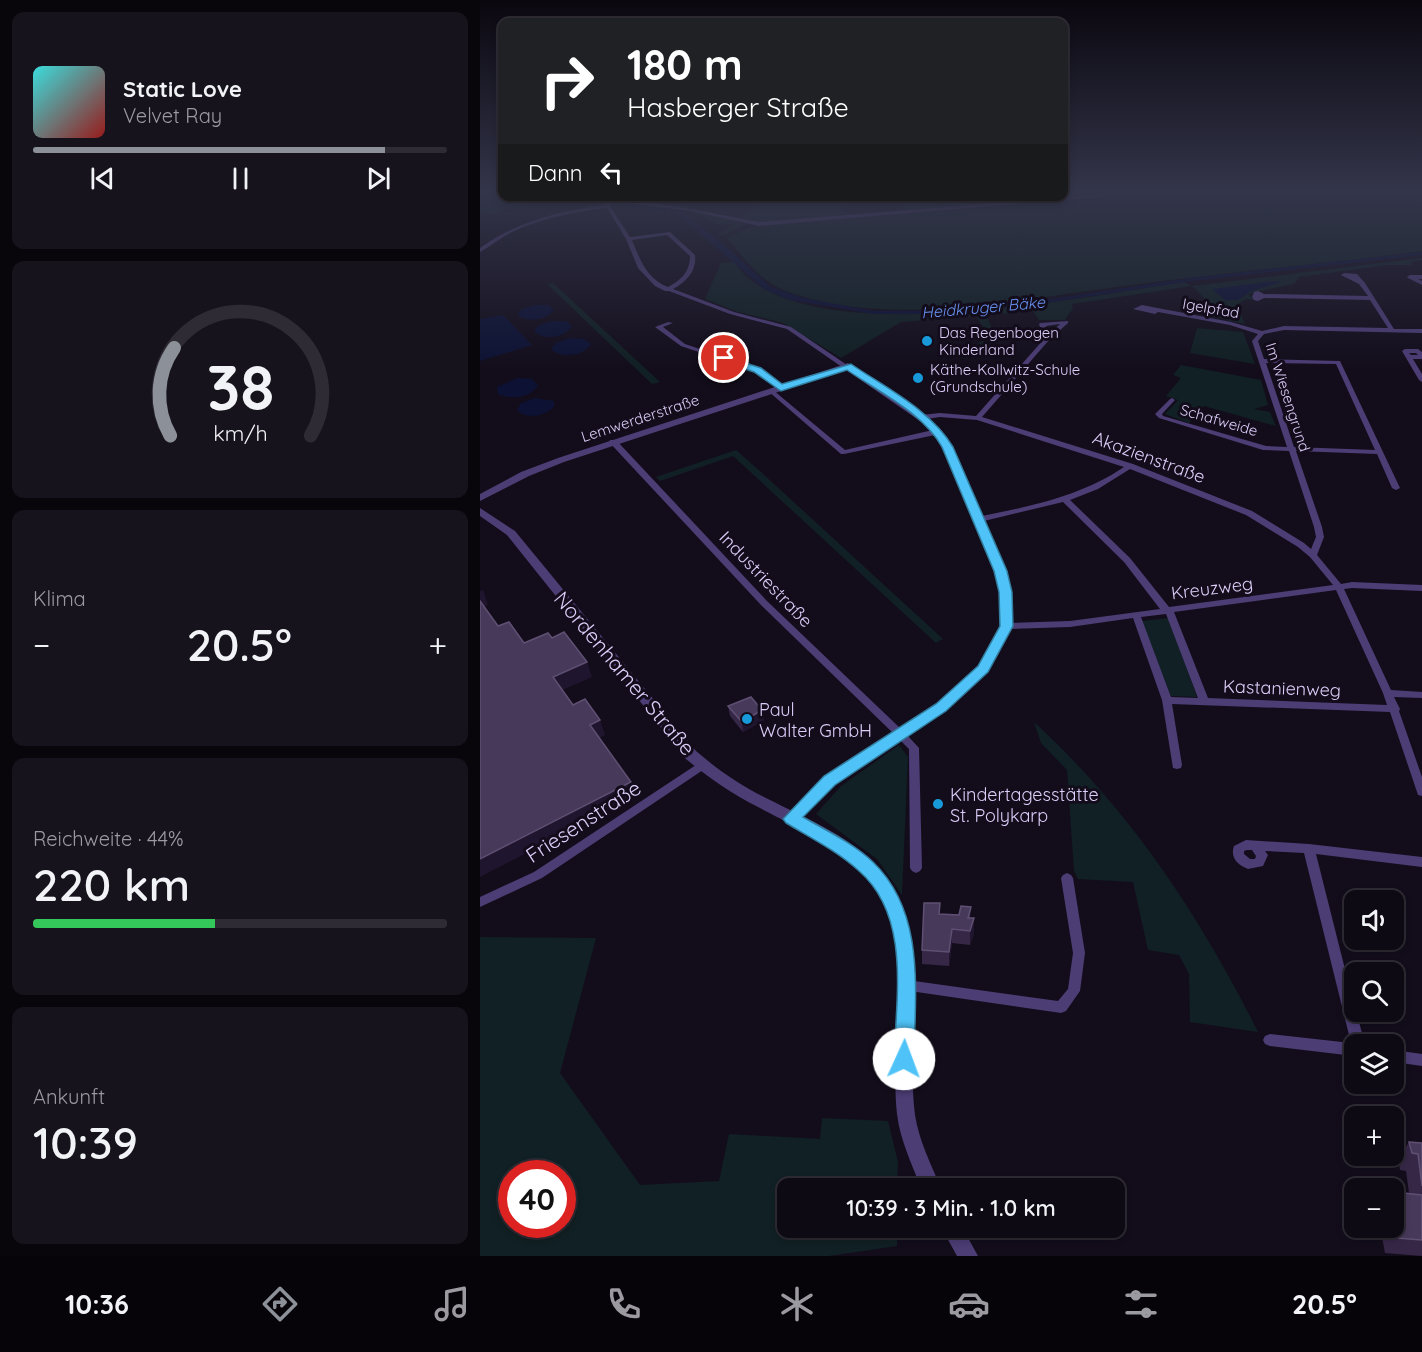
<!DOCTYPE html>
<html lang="de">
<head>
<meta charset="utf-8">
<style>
  body { margin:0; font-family:Quicksand,sans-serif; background:#17131d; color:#f1f3f6; height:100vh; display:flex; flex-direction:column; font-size:22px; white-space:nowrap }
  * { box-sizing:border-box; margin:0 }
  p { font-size:20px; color:#9b9aa0 }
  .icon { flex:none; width:33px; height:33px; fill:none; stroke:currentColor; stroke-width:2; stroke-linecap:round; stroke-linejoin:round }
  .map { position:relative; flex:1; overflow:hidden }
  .drawer { display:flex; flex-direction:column; gap:12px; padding:12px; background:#08060b; width:480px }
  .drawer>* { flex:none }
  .top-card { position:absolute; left:18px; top:18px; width:570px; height:183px; border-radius:12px; box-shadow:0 3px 9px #0003,0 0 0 2px #2e2b34; background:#202124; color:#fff; overflow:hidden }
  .fabs { position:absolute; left:864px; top:890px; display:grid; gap:12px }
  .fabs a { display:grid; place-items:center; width:60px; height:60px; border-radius:12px; background:#0e0a14; box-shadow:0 3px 9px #0003,0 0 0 2px #2e2b34; font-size:30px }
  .speed { position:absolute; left:18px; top:1160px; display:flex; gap:12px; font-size:30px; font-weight:700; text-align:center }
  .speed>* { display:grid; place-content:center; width:78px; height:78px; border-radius:50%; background:#0e0a14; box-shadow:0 3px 9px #0003,0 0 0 2px #2e2b34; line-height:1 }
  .speed .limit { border:9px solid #d22; background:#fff; color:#111 }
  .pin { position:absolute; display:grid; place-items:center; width:51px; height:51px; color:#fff; margin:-26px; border:3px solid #fff; border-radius:50%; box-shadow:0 2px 6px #0007 }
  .me { position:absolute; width:66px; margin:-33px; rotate:2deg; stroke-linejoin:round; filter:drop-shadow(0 0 4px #0008) }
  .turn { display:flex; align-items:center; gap:21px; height:126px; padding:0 30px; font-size:27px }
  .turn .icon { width:78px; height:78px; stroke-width:2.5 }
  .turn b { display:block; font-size:42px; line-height:51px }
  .then { display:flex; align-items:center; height:57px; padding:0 30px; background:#0003; gap:12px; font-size:22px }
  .big { font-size:45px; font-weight:600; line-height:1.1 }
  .drawer .card { flex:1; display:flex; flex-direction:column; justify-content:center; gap:9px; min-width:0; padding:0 21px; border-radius:12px; background:#17131d }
  .drawer .dial { align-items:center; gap:0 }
  .dial svg { height:156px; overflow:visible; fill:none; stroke:#2e2b34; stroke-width:7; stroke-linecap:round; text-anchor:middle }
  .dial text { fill:#f1f3f6; stroke:none }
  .song { display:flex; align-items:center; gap:18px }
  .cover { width:72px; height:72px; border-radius:9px; background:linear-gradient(135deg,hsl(180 70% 55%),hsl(0 70% 35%)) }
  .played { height:6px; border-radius:3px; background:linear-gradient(90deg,#8c9099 85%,#2e2b34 85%) }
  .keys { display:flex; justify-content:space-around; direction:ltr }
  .heat { display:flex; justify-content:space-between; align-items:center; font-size:33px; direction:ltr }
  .charge { height:9px; border-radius:4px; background:linear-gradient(90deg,#34c759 44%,#2e2b34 0) }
  .trip { position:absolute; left:297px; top:1178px; width:348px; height:60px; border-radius:12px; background:#0e0a14; box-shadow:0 3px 9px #0003,0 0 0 2px #2e2b34; font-weight:600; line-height:60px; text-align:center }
  .dock { display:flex; height:96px; justify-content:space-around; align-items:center; background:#060408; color:#9b9aa0 }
  .dock .icon { width:42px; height:42px }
  .dock .on { color:#8c9099 }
  .dock b { font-size:27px; color:#f1f3f6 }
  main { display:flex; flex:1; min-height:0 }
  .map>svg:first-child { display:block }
  .green { fill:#112024; fill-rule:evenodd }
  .water { fill:#0d1234 }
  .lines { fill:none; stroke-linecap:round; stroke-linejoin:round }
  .stream { stroke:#0d1234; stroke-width:1.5 }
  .minor { fill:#4c3d75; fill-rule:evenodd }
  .tertiary { fill:#4c3d75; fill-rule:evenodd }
  .wall { fill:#362747 }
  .shaded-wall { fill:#20152e }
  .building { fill:#47395a; stroke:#5f5073; stroke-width:1.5 }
  .route { fill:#4fc3f7; stroke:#337fa1; stroke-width:1.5 }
  .poi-dot { fill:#1899da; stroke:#130d1b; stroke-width:2 }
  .labels { text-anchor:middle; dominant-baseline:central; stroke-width:6; stroke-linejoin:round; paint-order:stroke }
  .far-street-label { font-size:15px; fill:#dccdf9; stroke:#130d1b }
  .far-poi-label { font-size:15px; fill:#dccdf9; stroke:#130d1b; text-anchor:start }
  .far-water-label { font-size:16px; font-style:italic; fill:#668fee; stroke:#130d1b }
  .street-label { font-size:18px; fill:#dccdf9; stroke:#130d1b }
  .poi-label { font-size:18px; fill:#dccdf9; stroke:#130d1b; text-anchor:start }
  .near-street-label { font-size:21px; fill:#dccdf9; stroke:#130d1b }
</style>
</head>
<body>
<main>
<section class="drawer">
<div class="card">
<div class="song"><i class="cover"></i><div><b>Static Love</b><p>Velvet Ray</p></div></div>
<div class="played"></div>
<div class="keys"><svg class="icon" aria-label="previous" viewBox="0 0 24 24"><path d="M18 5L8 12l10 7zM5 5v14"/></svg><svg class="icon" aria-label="pause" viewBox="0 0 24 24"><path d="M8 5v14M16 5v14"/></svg><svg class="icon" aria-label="next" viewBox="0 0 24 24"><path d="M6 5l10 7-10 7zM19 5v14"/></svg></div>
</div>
<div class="card dial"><svg viewBox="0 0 100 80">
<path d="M14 69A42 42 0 1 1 86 69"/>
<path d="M14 69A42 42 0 0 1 16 24" stroke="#8c9099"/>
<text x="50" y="56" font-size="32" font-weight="700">38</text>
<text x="50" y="72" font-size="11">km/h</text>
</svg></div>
<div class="card"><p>Klima</p>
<div class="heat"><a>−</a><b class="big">20.5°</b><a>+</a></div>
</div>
<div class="card"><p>Reichweite · 44%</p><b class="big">220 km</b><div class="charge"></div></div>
<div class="card"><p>Ankunft</p><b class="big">10:39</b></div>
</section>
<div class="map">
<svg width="942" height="1256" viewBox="0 0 942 1256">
  <rect width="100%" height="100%" fill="#130d1b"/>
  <!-- green -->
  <path class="green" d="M0,192H22V196L65,197L51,203L5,215L0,211Z
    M584,192H648L271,223L258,219L283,205L241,197H354L369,215L425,210L419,197L584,196Z
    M693,192H942V251C843,264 743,273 644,286C540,299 404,330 303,290C279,280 263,257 247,238L274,226Z
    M210,211L259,221L266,224L242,236L238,234L254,224L239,225Z
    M942,258V260L931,262L932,265H907L819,277L814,284L771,293L769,295L775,300L767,299L757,304L765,324L730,316V304L712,286L592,304L593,308L585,320H559L553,311L506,315L513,331V342L487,359L479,357L505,339L504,328L496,316L421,322L361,358L303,323L258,312L225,299L241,263L254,262C318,357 605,296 704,282L712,286Z
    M73,283L180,382L172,384L67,284Z
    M717,328L763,332L775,364L710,353Z
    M701,365L781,380L788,405L774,409L790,412L796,426L724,406L709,423L685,414L698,400L686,396L701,378L693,375Z
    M256,450L281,472L463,639L456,643L253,456L180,481L176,477Z
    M689,618L717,697L691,696L661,621Z
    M554,722C650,810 720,916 778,1032L710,1022L709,974L699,955L668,950L653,882L598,879L594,871L587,770L561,743Z
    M419,745L428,757L422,895L397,859L336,814L361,786Z
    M0,937L116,938L80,1073L160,1185L239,1181L249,1134L340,1139L342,1118L408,1121L418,1162L417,1188H308V1227H417V1246L349,1256H0ZM32,1173H82V1224H32Z"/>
  <!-- water -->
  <path class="water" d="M86,197L201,211L234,236L291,287L324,298L394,311H435L571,299L711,278L942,252V255L704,282L552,305L442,314H393L310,300L284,289L197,214Z
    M797,281L800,282L771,291L758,300H745L732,289Z
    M55,305H69L74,310C67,320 47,323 37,315L42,309Z
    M23,315L52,345L0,361V319Z
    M72,321H86L92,326C85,338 64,341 54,331L59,325Z
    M90,338L104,339L111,344C104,356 81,359 71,349L76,343Z
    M37,378L52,379L58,385C51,398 31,400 18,394L17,387Z
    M55,398L74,401V407C64,416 47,420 37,410L41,403Z"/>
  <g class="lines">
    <!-- stream -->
    <path class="stream" d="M498,208L695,192"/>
    <!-- minor -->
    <path class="minor" d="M655,192H676L279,226L211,211L130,201V206L150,237L190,232L215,255C217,271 206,282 193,289L254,312L311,327L441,415L460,413L496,416L564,339L559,324L560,323L588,321V323L569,340L502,417L653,464L772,511L824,543L831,549L836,537L834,527L809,451L783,450L679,418L675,414L690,399L692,398L695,400L682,414L683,416L786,446L807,447L772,341L778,334L750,325L678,312L675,314L653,309L662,305L751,322L782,331L804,326L908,328L890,300L784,298L778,301L774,300L772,297L774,292L778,291L784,294L888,296L879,284L861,275L864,273L877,274L885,283L914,329H942V333L804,330L784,334L778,341L784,359L860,361L920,488L916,490L912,488L897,454L816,451L842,527L844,537L837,555L861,584L872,582L942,585V591L872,588L864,589L911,690L942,692V698L914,697L920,709L919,711L942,777V796L938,795L937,792L910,712L692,704L702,765L701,768L697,769L693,768L682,700L653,618L590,627L529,629L506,671L464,710L427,735L439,748L442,868L440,871L436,873L432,871L430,868L429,749L420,740L354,784L316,822L312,823L308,822L307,819L308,816L346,778L414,734L281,605L129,442L130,440H136L287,601L421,729L458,706L499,667L522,626L521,592L517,571L486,496L455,435L364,454H361L288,391L289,390H293L365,450L453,430L307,329L250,314L189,291H185L175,286L158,268L146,239L127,208C94,212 62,218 32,232C21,238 11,246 0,252V248C38,221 80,211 125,205V196L211,209L279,222ZM187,235L210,256C210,272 201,280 188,287C167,279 160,260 152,240ZM580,324L569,334L566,326ZM786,363L856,364L895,450L814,447ZM460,417L497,420L644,467C601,496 552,506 502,516L494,496L462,433L463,432L446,419ZM650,469L766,515L818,547L830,557L853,585L689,607L650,558L590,500L618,489ZM583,502L644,562L680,609L590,621L530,623L529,592L525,571L504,521ZM856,590L903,693L907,705L728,698L694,612ZM686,614L718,698L691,697L661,617Z
      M930,275H942V279H938L942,281V285L928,278L927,277Z
      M188,322L193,323L183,327L205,344L279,369L304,388L303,389H299L275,371L201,346L175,327Z
      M938,349L942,352V359H933L942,374V382L939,380L922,351L925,349ZM929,353H936L938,355H931Z
      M222,761L226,762L227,765L226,768L62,878L0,907V897L54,872Z
      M766,840L829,844L942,857V867L836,854L874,1005V1011H876L885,1044H874V1056L790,1046L785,1044L783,1040L785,1036L790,1034L871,1043L824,853L785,851L788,855L783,866L768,869C757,865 750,857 754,846ZM767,850H772L776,856L775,859H770L764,854V851Z
      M587,873L591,875L593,878L605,953L600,991L586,1011L581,1013L423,990L421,986L423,982L427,980L578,1001L588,989L593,953L581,878L583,875Z
      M914,1050L942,1054V1066L914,1062Z"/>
    <!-- tertiary -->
    <path class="tertiary" d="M368,363L372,366L371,368L84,462L49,476L0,501V494L41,472L78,458Z
      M0,508L35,531L216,751C238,770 261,786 288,799C323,817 364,833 392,862C459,932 424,1030 435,1115C439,1141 451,1164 461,1188H441C432,1164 420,1140 417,1114C408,1034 443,939 382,872C355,842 313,826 278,807C252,794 229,778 206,759L27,535L0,516Z
      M461,1227H482L498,1256H477Z"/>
  </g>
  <!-- wall -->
  <path class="wall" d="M248,706L282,710L284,720L263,732L250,716Z
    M491,907L490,918L494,933L490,945L472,943L469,966L442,964V950L460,914L479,915Z
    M929,1142L942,1143V1256L905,1253L900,1227H914V1192L929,1193L926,1171L920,1170L918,1159Z"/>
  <!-- shaded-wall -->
  <path class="shaded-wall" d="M3,590L8,605L0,608V591Z
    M107,662L112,677L78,692L73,677Z
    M282,710L284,720L263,732L262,722Z
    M120,720L125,735L115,740L110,725Z
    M151,782L155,797L0,877V859Z
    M494,918V933L490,945V931Z
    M472,929V943L469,966V952Z"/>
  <!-- building -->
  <path class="building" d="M0,601L18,626L29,622L44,643L68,633L72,638L84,632L107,662L73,677L93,705L105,699L120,720L110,725L151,782L0,859Z
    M271,697L282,710L262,722L248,706Z
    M444,903H460L459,914L479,915L481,906L491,907L488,918H494L490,931L472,929L469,952L442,950Z
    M929,1142L942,1143V1186L938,1154L932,1153Z
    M914,1192L942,1195V1240L917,1238L914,1222Z"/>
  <!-- sky -->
  <linearGradient id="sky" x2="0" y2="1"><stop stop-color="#0a070f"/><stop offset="0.52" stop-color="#33354a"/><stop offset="1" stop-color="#33354a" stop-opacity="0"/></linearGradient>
  <rect width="942" height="368" fill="url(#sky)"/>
  <!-- route -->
  <path class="route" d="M244,356L281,368L302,384L371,364C406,388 451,410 473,447L527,571L532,592L533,626L508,672L466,711L355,785L323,817C347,831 373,843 393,862C446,913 435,992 434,1059L431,1066L424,1069L417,1066L414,1059C416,998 431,916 379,871C357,851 331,838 306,823L303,819L344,776L456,704L498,666L520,626L519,592L514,571L462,447C443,413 399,392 367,370L301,391L274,372L241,361L239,358Z"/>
  <!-- markers -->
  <g class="poi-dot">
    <circle cx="447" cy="341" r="6"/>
    <circle cx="438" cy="378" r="6"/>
    <circle cx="267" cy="719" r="6"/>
    <circle cx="458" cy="804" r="6"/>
  </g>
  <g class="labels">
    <!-- far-street labels -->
    <g class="far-street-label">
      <text transform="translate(731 308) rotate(10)">Igelpfad</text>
      <text transform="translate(808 397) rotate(72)">Im Wiesengrund</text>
      <text transform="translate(160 418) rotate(-18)">Lemwerderstraße</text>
      <text transform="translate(739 420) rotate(16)">Schafweide</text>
    </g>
    <!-- far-poi labels -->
    <g class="far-poi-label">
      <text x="459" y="332">Das Regenbogen<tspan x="459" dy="17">Kinderland</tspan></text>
      <text x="450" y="369">Käthe-Kollwitz-Schule<tspan x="450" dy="17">(Grundschule)</tspan></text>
    </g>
    <!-- far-water labels -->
    <g class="far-water-label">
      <text transform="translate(503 307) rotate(-5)">Heidkruger Bäke</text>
    </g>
    <!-- street labels -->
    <g class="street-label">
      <text transform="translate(669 457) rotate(20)">Akazienstraße</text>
      <text transform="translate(286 579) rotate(46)">Industriestraße</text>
      <text transform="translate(732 588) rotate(-7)">Kreuzweg</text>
      <text transform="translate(802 688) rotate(2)">Kastanienweg</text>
    </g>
    <!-- poi labels -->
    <g class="poi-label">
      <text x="279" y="709">Paul<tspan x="279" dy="21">Walter GmbH</tspan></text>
      <text x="470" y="794">Kindertagesstätte<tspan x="470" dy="21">St. Polykarp</tspan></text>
    </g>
    <!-- near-street labels -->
    <g class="near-street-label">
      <text transform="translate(145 673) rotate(50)">Nordenhamer Straße</text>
      <text transform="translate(103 821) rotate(-33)">Friesenstraße</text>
    </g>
  </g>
</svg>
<div class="fabs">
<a><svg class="icon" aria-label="sound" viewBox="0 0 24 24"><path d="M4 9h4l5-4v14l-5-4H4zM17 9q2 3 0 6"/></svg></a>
<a><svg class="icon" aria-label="search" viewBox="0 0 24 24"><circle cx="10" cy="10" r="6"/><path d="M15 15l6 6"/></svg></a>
<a><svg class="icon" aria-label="layers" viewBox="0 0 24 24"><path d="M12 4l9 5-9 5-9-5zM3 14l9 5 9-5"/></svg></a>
<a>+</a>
<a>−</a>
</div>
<div class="speed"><div class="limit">40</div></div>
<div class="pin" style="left:244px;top:358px;background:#d93025"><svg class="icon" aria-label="arrive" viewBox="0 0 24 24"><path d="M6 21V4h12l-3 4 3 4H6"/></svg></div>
<svg class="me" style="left:424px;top:1059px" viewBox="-20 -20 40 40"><circle r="19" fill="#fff"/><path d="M0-13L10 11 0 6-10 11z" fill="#4fc3f7"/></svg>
<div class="trip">10:39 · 3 Min. · 1.0 km</div>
<div class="top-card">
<div class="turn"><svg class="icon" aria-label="right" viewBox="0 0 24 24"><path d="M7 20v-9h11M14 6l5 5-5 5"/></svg><div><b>180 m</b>Hasberger Straße</div></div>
<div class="then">Dann<svg class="icon" aria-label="left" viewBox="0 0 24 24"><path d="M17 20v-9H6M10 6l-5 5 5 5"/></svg></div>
</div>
</div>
</main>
<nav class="dock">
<b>10:36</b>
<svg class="icon on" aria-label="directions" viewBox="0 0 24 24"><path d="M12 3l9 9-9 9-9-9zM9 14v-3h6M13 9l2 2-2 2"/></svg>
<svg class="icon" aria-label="music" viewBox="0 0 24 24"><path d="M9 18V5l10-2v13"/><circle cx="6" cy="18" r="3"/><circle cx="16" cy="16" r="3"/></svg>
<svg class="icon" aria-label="phone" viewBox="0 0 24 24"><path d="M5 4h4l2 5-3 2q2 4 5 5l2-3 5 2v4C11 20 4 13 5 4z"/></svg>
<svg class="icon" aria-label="climate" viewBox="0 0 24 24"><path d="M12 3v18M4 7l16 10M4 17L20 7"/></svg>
<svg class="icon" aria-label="car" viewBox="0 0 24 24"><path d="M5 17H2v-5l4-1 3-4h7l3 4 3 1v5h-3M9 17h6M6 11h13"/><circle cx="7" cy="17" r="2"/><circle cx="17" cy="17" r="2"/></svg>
<svg class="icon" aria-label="filters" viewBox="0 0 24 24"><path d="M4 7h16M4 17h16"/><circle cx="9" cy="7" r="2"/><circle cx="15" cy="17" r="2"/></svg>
<b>20.5°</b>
</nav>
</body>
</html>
